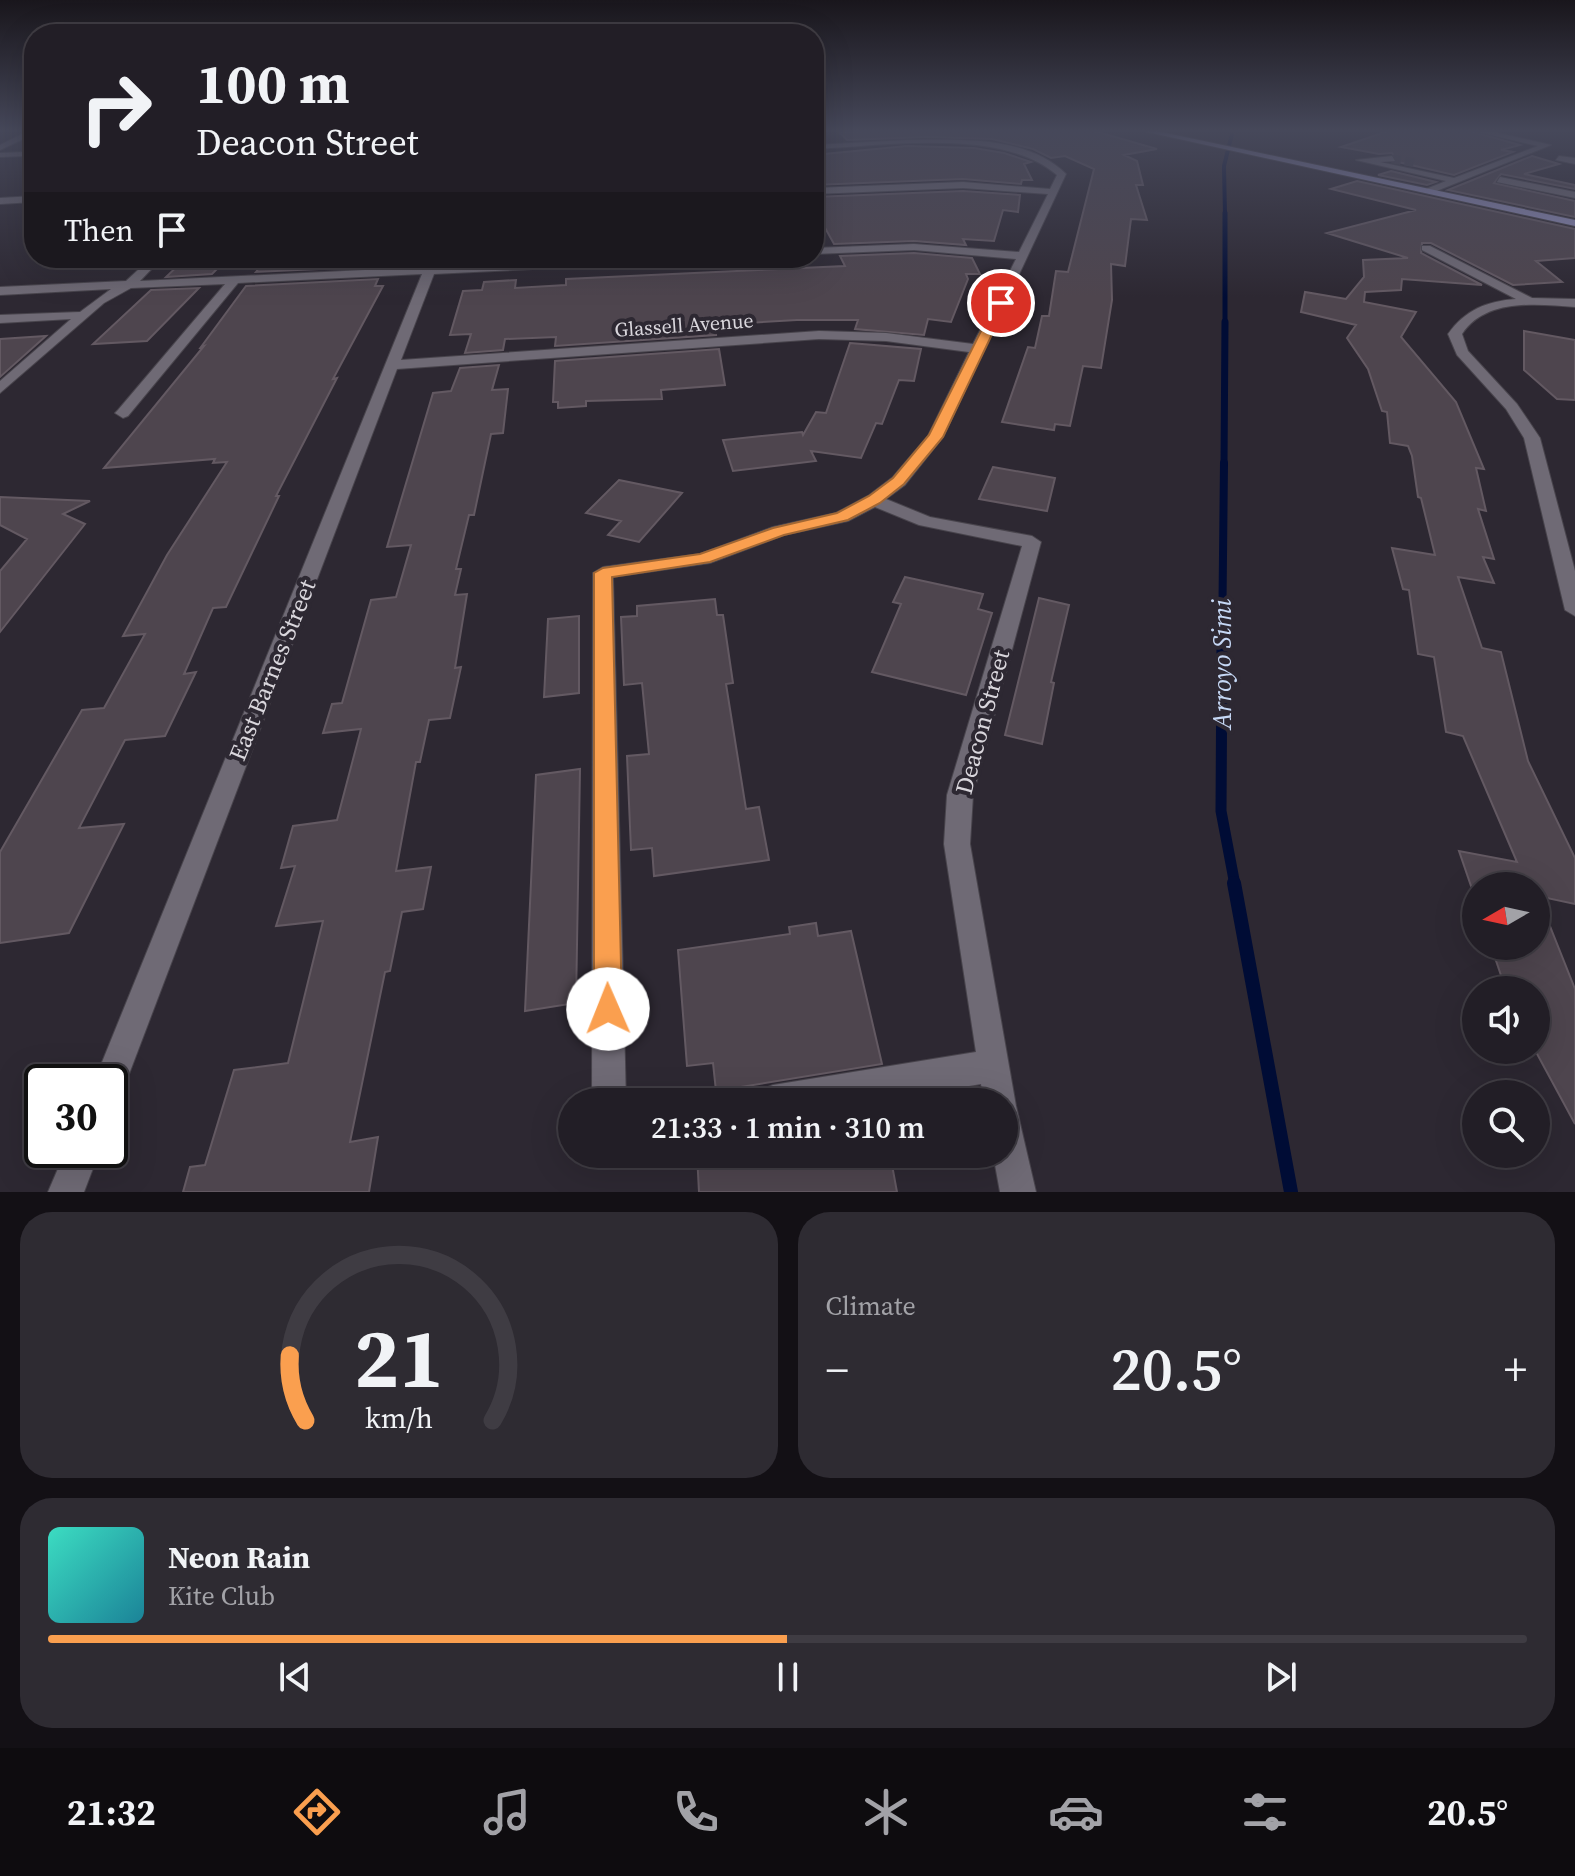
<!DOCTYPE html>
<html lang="en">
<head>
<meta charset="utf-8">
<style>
  body { margin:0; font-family:"Source Serif 4",serif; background:#2e2b32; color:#f1f3f6; height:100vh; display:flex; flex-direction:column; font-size:30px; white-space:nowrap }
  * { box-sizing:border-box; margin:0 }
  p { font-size:26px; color:#a2a2a7 }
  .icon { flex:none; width:44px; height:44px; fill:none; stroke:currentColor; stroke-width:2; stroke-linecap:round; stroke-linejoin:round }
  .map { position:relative; height:1192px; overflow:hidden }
  .drawer { display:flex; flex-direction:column; gap:20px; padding:20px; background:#131015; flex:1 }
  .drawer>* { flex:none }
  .top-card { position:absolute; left:24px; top:24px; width:800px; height:244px; border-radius:32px; box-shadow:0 8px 32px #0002,0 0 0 2px #3f3c43; background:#221e26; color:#f1f3f6; overflow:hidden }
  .needle { width:52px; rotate:261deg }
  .tools { position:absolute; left:1462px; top:872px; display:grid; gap:16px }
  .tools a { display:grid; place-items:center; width:88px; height:88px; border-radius:50%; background:#221e26; box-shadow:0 8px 32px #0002,0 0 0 2px #3f3c43; font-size:40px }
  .speed { position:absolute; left:24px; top:1064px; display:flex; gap:16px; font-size:40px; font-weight:700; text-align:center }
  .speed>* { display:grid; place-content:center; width:104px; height:104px; border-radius:50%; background:#221e26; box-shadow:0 8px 32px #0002,0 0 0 2px #3f3c43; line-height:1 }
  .speed .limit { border:4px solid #111; border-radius:12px; background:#fff; color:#111 }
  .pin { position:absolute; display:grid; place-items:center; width:68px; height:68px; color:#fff; margin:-34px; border:4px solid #fff; border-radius:50%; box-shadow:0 2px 8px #0007 }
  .me { position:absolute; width:88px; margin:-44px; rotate:359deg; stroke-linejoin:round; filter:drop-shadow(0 0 6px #0008) }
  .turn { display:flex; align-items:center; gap:28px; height:168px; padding:0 40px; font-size:36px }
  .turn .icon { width:104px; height:104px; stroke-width:2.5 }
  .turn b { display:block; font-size:56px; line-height:68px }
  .then { display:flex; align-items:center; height:76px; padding:0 40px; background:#0003; gap:16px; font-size:30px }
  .big { font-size:60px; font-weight:600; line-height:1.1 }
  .drawer .tile { flex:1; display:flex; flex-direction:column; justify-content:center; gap:12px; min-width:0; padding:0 28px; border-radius:32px; background:#2e2b32 }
  .drawer .dial { align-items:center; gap:0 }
  .dial svg { height:208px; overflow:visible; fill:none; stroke:#3f3c43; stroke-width:7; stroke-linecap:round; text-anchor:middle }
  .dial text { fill:#f1f3f6; stroke:none }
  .song { display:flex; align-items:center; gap:24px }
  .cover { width:96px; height:96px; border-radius:12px; background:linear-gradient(135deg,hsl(170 70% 55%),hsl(190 70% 35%)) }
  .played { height:8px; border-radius:4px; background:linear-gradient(90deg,#fa9f4f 50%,#3f3c43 50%) }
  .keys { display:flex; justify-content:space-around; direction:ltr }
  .heat { display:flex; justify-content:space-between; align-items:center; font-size:44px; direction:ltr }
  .drawer .tiles { flex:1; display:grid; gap:20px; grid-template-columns:1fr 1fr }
  .tile:last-child { grid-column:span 2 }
  .trip { position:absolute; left:558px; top:1088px; width:460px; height:80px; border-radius:40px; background:#221e26; box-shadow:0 8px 32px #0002,0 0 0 2px #3f3c43; font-weight:600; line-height:80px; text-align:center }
  .menu { display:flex; height:128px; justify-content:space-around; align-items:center; background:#0e0c0f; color:#a2a2a7 }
  .menu .icon { width:56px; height:56px }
  .menu .on { color:#fa9f4f }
  .menu b { font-size:36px; color:#f1f3f6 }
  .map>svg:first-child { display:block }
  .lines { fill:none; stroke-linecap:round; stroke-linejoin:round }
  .stream-far5 { stroke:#000c35; stroke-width:4 }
  .stream-far4 { stroke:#000c35; stroke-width:5 }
  .stream-far3 { stroke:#000c35; stroke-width:7 }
  .stream-far2 { stroke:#000c35; stroke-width:8 }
  .stream-far1 { stroke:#000c35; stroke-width:11 }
  .stream { stroke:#000c35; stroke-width:14 }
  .building { fill:#4e454e; stroke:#635962; stroke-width:2 }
  .minor-tunnel { stroke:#47424c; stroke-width:9; stroke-dasharray:9 4; stroke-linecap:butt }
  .minor-casing { stroke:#48444c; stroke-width:2 }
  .major-casing { stroke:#48444c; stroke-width:2 }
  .minor { fill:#6f6a75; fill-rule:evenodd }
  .major { fill:#8f8db9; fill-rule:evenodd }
  .route { fill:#fa9f4f; stroke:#a26733; stroke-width:2 }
  .labels { text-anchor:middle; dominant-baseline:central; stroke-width:8; stroke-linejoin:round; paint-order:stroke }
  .far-street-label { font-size:20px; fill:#d9d6dc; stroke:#2d2832 }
  .street-label { font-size:24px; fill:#d9d6dc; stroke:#2d2832 }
  .water-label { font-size:26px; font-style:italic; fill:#c5d7f4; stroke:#2d2832 }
</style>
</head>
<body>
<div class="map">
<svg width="1575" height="1192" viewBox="0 0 1575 1192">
  <rect width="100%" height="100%" fill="#2d2832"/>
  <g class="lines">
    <!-- stream-far5 -->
    <path class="stream-far5" d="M1225,215L1224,166L1233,130"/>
    <!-- stream-far4 -->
    <path class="stream-far4" d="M1225,213V324"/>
    <!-- stream-far3 -->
    <path class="stream-far3" d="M1224,465L1225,322"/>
    <!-- stream-far2 -->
    <path class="stream-far2" d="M1222,648L1224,463"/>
    <!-- stream-far1 -->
    <path class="stream-far1" d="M1222,646L1221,811L1235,885"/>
    <!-- stream -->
    <path class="stream" d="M1234,883L1291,1192"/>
  </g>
  <!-- building -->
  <path class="building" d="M899,130H1091L1157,149L1124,155L1137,161L1143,185H1136L1147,220L1131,219L1125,266L1111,264L1112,300L1101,368L1083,366L1070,426L1055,424L1054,430L1002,422L1028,347L1035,348L1042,316H1049L1056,271L1068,272L1094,169L1065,156L1051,158L1033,149L992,139L927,137L847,140L839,132Z
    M1391,130H1467L1520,145L1501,150L1513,152L1454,175L1398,162L1392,153L1379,154L1341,147Z
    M907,146L974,148L1004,153L1031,162L1024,164L1032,180H1022L1021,184L963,179L814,185V155Z
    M1532,156L1559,164L1524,174L1575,185V189L1501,174L1494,183L1575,201V217L1448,190Z
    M1391,171L1436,182L1427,185L1378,175Z
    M1357,181L1575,229V258L1536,261L1562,282L1513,285L1431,243H1422L1421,253L1482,285L1402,279L1401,290L1365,292L1364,302L1416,312L1401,337L1456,402L1484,469L1476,468L1486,511L1478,509L1494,559L1483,557L1494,583L1458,577L1482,648L1501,652L1528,761L1575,858V904L1538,896L1575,989V1124L1536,1052V990H1506L1491,946H1536V886H1471L1459,851L1517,862L1463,736L1446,732L1434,657L1418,654L1409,590L1403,589L1392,548L1435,555L1421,498L1418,497L1412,456L1408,446L1390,443L1387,412L1382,411L1368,369L1347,338L1356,325L1301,312L1305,292L1346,299L1364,277L1363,260L1408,258L1327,233L1416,210L1331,189Z
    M963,191L1020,195L1018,212L1003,210L994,241L963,239L966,245L914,241L834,244L814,208V197Z
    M914,253L972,258L980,274H966L968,279L951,322L928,319L924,335L855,329L858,320H797L714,325L716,335L555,346L556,337L505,339L503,350L465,353L471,334L450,335L463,291L482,290L484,282L516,280L515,288L566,285V279L845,266L840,256Z
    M186,258H228L212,274L166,277Z
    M267,258H388L384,266L256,272Z
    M378,279L375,286H383L333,379L337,378L276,496H279L226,607L213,608L184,674L196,672L165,736L125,740L79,828L124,824L69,933L0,943V852L82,710L104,708L145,634L123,636L167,555L227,462L213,463L215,459L104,468L204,346L201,347L246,286Z
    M199,288L147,341L93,344L151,290Z
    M1524,331L1575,340V400L1557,399L1524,370Z
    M46,336L0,377V339Z
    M850,343L921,349L914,381L899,380L882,424L876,423L861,458L811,451L816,461L733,471L723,440L802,432L803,435L816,412L826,413Z
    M719,349L725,385L661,390L662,399L586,401V406L558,408V402H553L555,361Z
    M499,365L492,390L508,389L503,433L491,434L474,515H469L456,569H461L455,595L467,594L455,668L461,667L450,718L429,720L420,762H416L396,871L431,867L423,909L402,912L390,971L385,972L350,1142L378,1137L369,1192H183L190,1167L205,1165L234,1070L288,1063L323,921L276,926L295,866L281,868L293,826L337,820L361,729L323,733L332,704L342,703L371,600L396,597L411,545L387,547L433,393L451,391L460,368Z
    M993,467L1055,478L1047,511L979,499Z
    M619,480L682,493L639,542L608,535L621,521L586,513Z
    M0,497L90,501L63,514L85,524L0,632V571L27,539L0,525Z
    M905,577L983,594L978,609L992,613L966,695L872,672L901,604L893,602Z
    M1039,598L1069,605L1051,682L1054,683L1042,744L1005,735Z
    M715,599L717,615H723L733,683L726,684L746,809L759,807L769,860L654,876L652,848L631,850L627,756L649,754L642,683L624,685L621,617L637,616V606Z
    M579,616V693L544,697L548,619Z
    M580,769L576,1003L525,1011L536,775Z
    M816,923L818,936L851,931L882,1064L716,1091L713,1063L687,1066L678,950L790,934L789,927Z
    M697,1154H890L897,1192H699Z"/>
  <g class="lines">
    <!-- minor-tunnel -->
    <path class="minor-tunnel" d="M1392,159L1416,163"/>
    <!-- minor casing -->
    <g class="minor-casing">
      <path id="minor" d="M30,130H34V134L0,150V145Z
        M1470,130H1485L1551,145L1429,194L1426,189L1446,181L1356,160L1392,156L1395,161L1380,162L1454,178L1538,146Z
        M907,140C959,140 1027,135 1066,174L943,437L905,485L886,499L930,517L1032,536L1041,542L973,795L970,844L1016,1106L1036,1192H1000L993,1154H1004V1102H984L981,1084L874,1102H756L761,1090L773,1085L976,1052L944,844L947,795L1022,546L919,525L875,507L848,521L784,535L710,563L613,577L626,1102H592L593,573L603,567L700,554L773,527L836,513L868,496L893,477L928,436L969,352L886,341L819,339L397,369L126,1082L122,1094L110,1098V1082H94L422,274L238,283L128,416L123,418L115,413L118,410L225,284L131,288L104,303L0,393V381L71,319L0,323V315L80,312L111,289L0,295V287L126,281L151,258H162L140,281L425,267L429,258H439L436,267L622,258H697L692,261L434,274L401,360L819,331L886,333L973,344L1016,259L914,250L814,254V248L914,244L1019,252L1048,194L963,188L814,194V188L963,182L1050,189L1057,175C1001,127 884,146 814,149V145Z
        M34,147V152L25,156L0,157V153L23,152Z
        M1559,156L1575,158V164L1556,160Z
        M1500,177L1575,192V198L1497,182Z
        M34,196V202L0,204V198Z
        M1422,246H1430L1532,298L1575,299V307C1537,304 1486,298 1462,334L1468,351L1517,404L1540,438L1575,571V616L1565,610L1524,438L1506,409L1457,355L1448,334C1465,310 1487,301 1516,299L1422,250Z
        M66,1150H100L84,1192H48Z"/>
    </g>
    <!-- major casing -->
    <g class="major-casing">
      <path id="major" d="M1138,130H1152L1575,220V226Z"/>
    </g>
    <!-- minor -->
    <use href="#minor" class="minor"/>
    <!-- major -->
    <use href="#major" class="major"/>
  </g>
  <!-- sky -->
  <linearGradient id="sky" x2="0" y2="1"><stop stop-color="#19161c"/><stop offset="0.44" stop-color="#46485a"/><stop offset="1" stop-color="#46485a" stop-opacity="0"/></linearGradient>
  <rect width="1575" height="297" fill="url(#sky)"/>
  <!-- route -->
  <path class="route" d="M1001,299L1007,303L943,437L904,484L880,503L848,520L784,535L710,562L612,577L622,1009L618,1018L608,1022L598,1018L594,1009V573L603,568L700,554L773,528L837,513L869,496L893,478L929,435L995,303Z"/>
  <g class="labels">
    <!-- far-street labels -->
    <g class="far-street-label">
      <text transform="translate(684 325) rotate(-4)">Glassell Avenue</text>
    </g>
    <!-- street labels -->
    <g class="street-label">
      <text transform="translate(272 670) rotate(-68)">East Barnes Street</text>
      <text transform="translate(982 722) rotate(-75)">Deacon Street</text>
    </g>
    <!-- water labels -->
    <g class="water-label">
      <text transform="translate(1222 664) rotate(-90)">Arroyo Simi</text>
    </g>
  </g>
</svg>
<div class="tools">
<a><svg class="needle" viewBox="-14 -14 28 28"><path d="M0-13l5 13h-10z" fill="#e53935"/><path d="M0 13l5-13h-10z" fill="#a2a2a7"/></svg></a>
<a><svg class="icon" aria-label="sound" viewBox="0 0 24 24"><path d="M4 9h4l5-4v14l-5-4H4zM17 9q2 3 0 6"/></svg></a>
<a><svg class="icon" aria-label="search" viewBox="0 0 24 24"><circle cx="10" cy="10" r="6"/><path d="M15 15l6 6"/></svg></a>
</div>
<div class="speed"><div class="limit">30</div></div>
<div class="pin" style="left:1001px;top:303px;background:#d93025"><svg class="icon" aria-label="arrive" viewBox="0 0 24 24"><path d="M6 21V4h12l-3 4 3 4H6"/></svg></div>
<svg class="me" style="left:608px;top:1009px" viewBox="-20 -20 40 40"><circle r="19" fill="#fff"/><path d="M0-13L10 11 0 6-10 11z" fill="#fa9f4f"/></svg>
<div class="trip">21:33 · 1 min · 310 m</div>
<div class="top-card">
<div class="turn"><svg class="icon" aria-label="right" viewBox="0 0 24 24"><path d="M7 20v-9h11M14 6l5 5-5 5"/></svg><div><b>100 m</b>Deacon Street</div></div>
<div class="then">Then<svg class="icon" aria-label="arrive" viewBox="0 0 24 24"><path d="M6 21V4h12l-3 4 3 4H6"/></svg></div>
</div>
</div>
<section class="drawer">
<div class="tiles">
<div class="tile dial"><svg viewBox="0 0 100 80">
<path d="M14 69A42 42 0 1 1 86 69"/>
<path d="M14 69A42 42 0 0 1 8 44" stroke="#fa9f4f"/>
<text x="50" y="56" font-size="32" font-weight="700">21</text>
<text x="50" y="72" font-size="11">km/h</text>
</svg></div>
<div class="tile"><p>Climate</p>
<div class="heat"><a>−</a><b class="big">20.5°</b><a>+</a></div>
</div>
<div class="tile">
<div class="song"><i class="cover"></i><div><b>Neon Rain</b><p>Kite Club</p></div></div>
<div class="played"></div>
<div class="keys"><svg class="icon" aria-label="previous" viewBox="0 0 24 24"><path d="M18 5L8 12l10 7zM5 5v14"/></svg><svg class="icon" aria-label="pause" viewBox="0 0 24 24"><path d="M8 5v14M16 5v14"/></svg><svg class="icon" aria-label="next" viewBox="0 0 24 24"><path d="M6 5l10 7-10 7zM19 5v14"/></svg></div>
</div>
</div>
</section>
<nav class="menu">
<b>21:32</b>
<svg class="icon on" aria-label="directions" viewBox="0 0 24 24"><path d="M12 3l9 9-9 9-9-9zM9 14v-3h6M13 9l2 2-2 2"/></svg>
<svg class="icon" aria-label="music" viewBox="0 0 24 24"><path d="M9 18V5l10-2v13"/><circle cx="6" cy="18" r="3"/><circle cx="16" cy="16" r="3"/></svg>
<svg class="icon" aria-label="phone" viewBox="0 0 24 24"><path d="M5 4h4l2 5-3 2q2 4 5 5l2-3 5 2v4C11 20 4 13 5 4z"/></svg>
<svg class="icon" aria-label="climate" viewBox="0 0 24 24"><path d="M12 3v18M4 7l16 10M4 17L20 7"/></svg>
<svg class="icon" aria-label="car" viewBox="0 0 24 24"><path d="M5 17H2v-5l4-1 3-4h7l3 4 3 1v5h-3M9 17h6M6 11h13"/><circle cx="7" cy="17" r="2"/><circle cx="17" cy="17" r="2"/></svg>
<svg class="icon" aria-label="filters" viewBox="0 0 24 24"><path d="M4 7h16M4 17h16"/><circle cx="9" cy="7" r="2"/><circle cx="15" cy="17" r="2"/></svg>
<b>20.5°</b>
</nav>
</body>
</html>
